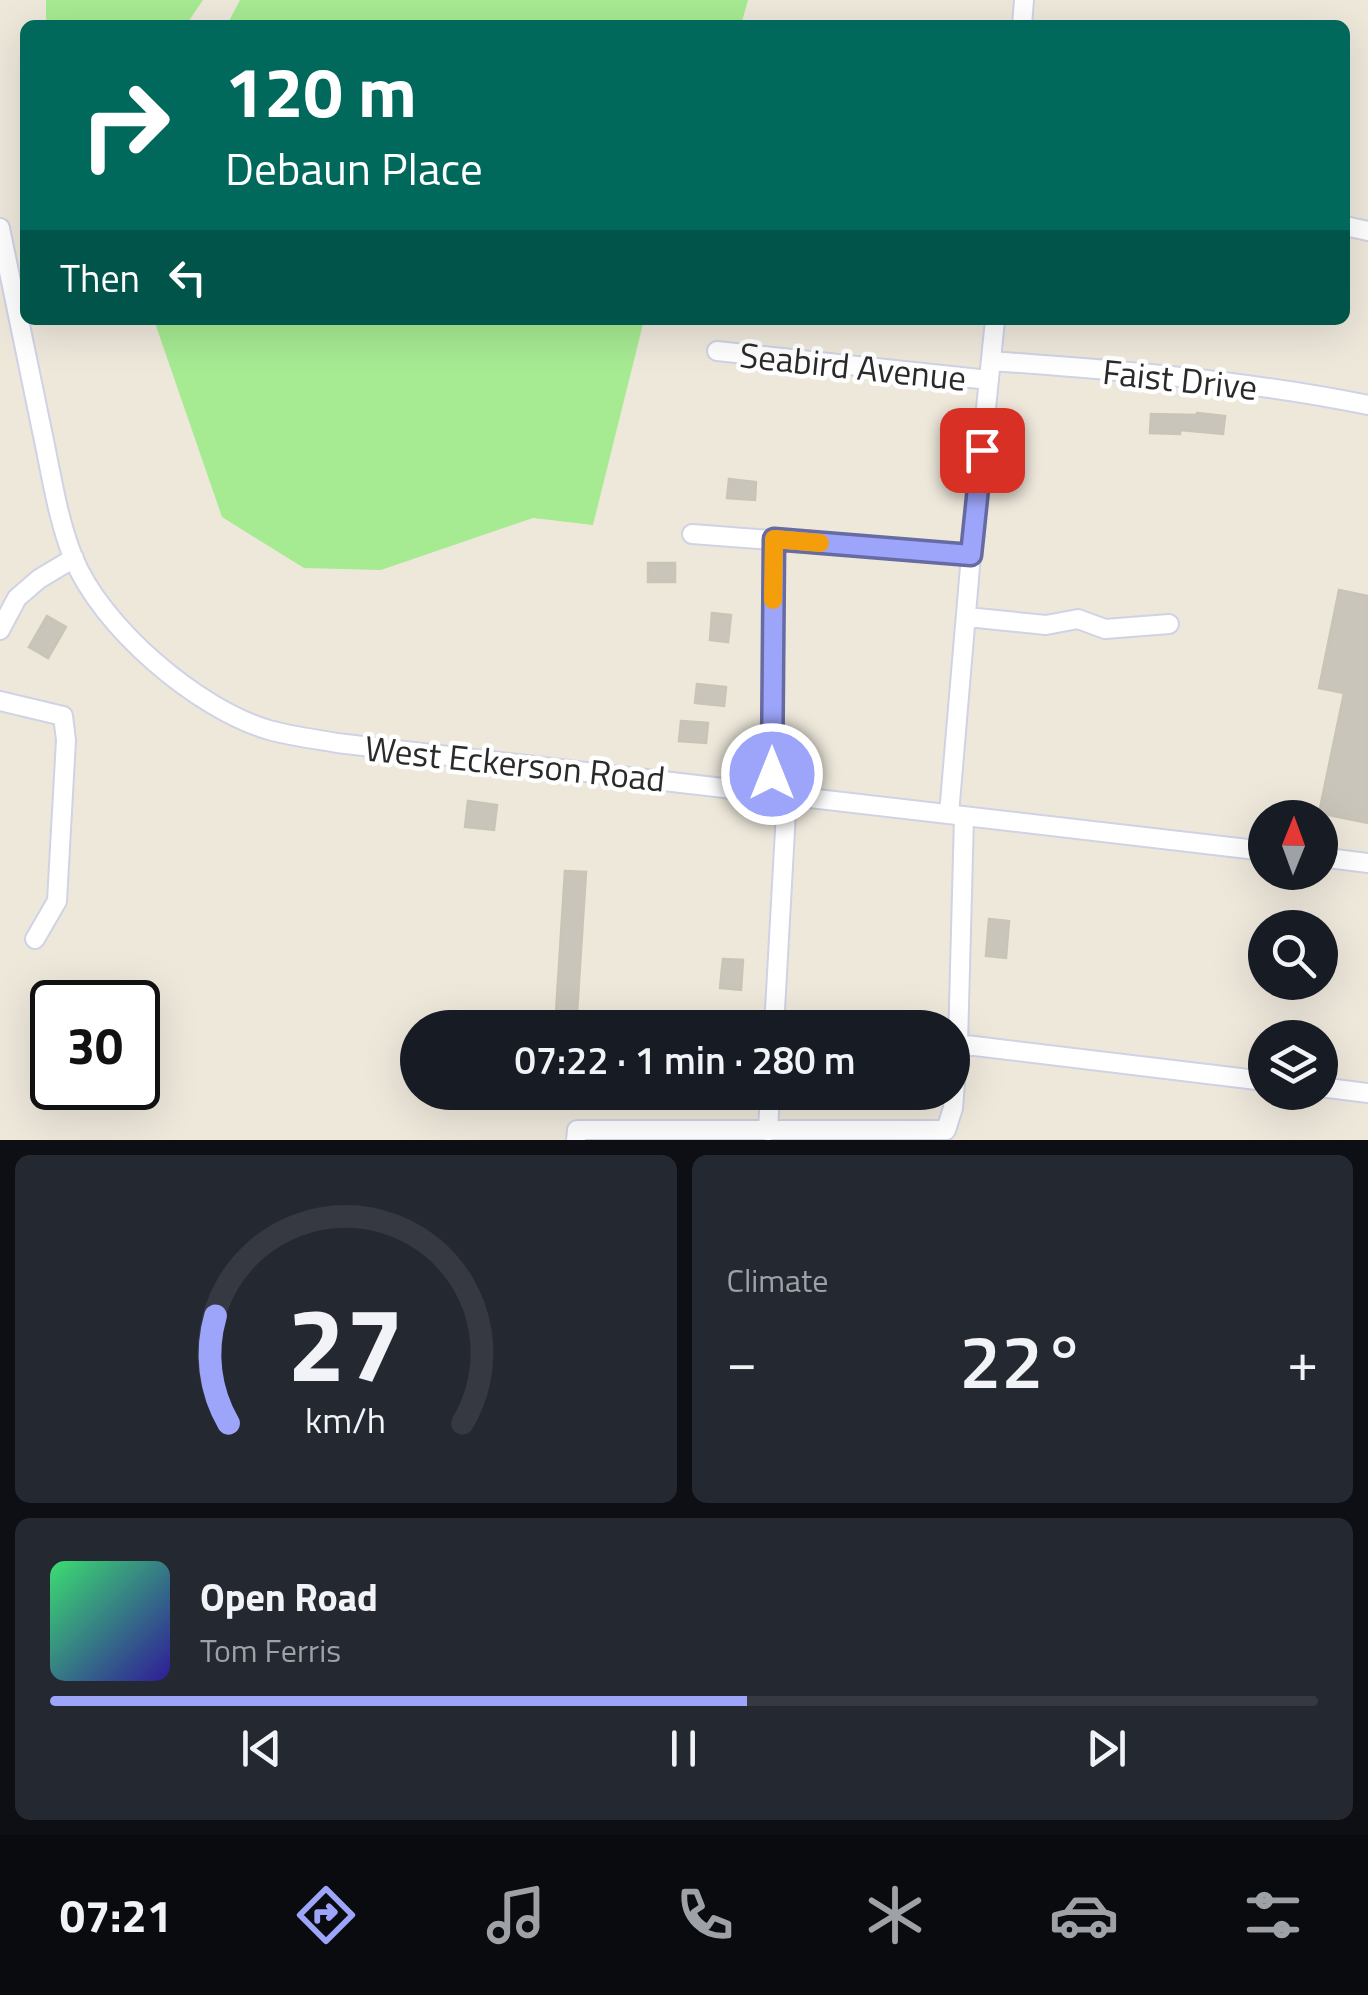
<!DOCTYPE html>
<html lang="en">
<head>
<meta charset="utf-8">
<style>
  body { margin:0; font-family:"Titillium Web",sans-serif; background:#242831; color:#f1f3f6; height:100vh; display:flex; flex-direction:column; font-size:38px; white-space:nowrap }
  * { box-sizing:border-box; margin:0 }
  p { font-size:32px; color:#9ea1a6 }
  .icon { flex:none; width:55px; height:55px; fill:none; stroke:currentColor; stroke-width:2; stroke-linecap:round; stroke-linejoin:round }
  .map { position:relative; height:1140px; overflow:hidden }
  .side { display:flex; flex-direction:column; gap:15px; padding:15px; background:#0d0f14; flex:1 }
  .side>* { flex:none }
  .top-card { position:absolute; left:20px; top:20px; width:1330px; height:305px; border-radius:15px; box-shadow:0 10px 40px #0002; background:#00695c; color:#fff; overflow:hidden }
  .needle { width:65px; rotate:1deg }
  .buttons { position:absolute; left:1248px; top:800px; display:grid; gap:20px }
  .buttons a { display:grid; place-items:center; width:90px; height:90px; border-radius:50%; background:#171b24; box-shadow:0 10px 40px #0002; font-size:50px }
  .speed { position:absolute; left:30px; top:980px; display:flex; gap:20px; font-size:50px; font-weight:700; text-align:center }
  .speed>* { display:grid; place-content:center; width:130px; height:130px; border-radius:50%; background:#171b24; box-shadow:0 10px 40px #0002; line-height:1 }
  .speed .limit { border:5px solid #111; border-radius:15px; background:#fff; color:#111 }
  .pin { position:absolute; display:grid; place-items:center; width:85px; height:85px; color:#fff; margin:-42px; border-radius:20px; box-shadow:0 5px 15px #0006 }
  .me { position:absolute; width:110px; margin:-55px; rotate:0deg; stroke-linejoin:round; filter:drop-shadow(0 0 8px #0008) }
  .turn { display:flex; align-items:center; gap:35px; height:210px; padding:0 40px; font-size:45px }
  .turn .icon { width:130px; height:130px; stroke-width:2.5 }
  .turn b { display:block; font-size:70px; line-height:85px }
  .then { display:flex; align-items:center; height:95px; padding:0 40px; background:#0003; gap:20px; font-size:38px }
  .big { font-size:75px; font-weight:600; line-height:1.1 }
  .side .card { flex:1; display:flex; flex-direction:column; justify-content:center; gap:15px; min-width:0; padding:0 35px; border-radius:15px; background:#242831 }
  .side .dial { align-items:center; gap:0 }
  .dial svg { height:260px; overflow:visible; fill:none; stroke:#363941; stroke-width:7; stroke-linecap:round; text-anchor:middle }
  .dial text { fill:#f1f3f6; stroke:none }
  .song { display:flex; align-items:center; gap:30px }
  .cover { width:120px; height:120px; border-radius:15px; background:linear-gradient(135deg,hsl(140 70% 55%),hsl(250 70% 35%)) }
  .played { height:10px; border-radius:5px; background:linear-gradient(90deg,#9da5fa 55%,#363941 55%) }
  .keys { display:flex; justify-content:space-around; direction:ltr }
  .heat { display:flex; justify-content:space-between; align-items:center; font-size:55px; direction:ltr }
  .side .tiles { flex:1; display:grid; gap:15px; grid-template-columns:1fr 1fr }
  .card:last-child { grid-column:span 2 }
  .trip { position:absolute; left:400px; top:1010px; width:570px; height:100px; border-radius:50px; background:#171b24; box-shadow:0 10px 40px #0002; font-weight:600; line-height:100px; text-align:center }
  .menu { display:flex; height:160px; justify-content:space-around; align-items:center; background:#090b0e; color:#9ea1a6 }
  .menu .icon { width:70px; height:70px }
  .menu .selected { color:#9da5fa }
  .menu b { font-size:45px; color:#f1f3f6 }
  .map>svg:first-child { display:block }
  .green { fill:#a6ea92 }
  .building { fill:#c9c5bb; stroke:#c9c4b4; stroke-width:2.5 }
  .lines { fill:none; stroke-linecap:round; stroke-linejoin:round }
  .minor-casing { stroke:#d0d2e5; stroke-width:22 }
  .minor { stroke:#fff; stroke-width:18 }
  .route-casing { stroke:#666ba2; stroke-width:25 }
  .route { stroke:#9da5fa; stroke-width:18 }
  .slow { stroke:#f59e0b; stroke-width:18 }
  .labels { text-anchor:middle; dominant-baseline:central; stroke-width:9; stroke-linejoin:round; paint-order:stroke }
  .street-label { font-size:35px; fill:#2a2a2a; stroke:#fff }
</style>
</head>
<body>
<div class="map">
<svg width="1368" height="1140" viewBox="0 0 1368 1140">
  <rect width="100%" height="100%" fill="#eee8db"/>
  <!-- green -->
  <path class="green" d="M46,0H203L186,25H46Z
    M240,0H748L741,25H227Z
    M154,320H644L593,525L533,518L381,570L304,568L222,517Z"/>
  <!-- building -->
  <path class="building" d="M1197,413L1225,416L1223,434L1180,430V434L1150,433L1151,414L1196,415Z
    M729,479L756,482L755,500L727,498Z
    M648,563H675V582H648Z
    M1339,590L1368,596V823L1319,813L1344,693L1319,688Z
    M712,613L731,615L728,642L710,640Z
    M47,616L66,627L48,658L29,647Z
    M697,684L726,687L724,706L695,703Z
    M681,721L708,723L706,743L679,741Z
    M468,801L497,805L494,830L465,827Z
    M565,871L586,872L576,1028H555Z
    M989,919L1009,921L1006,958L986,956Z
    M723,959L743,960L741,990L720,988Z"/>
  <g class="lines">
    <!-- minor casing -->
    <g class="minor-casing">
      <path id="minor" d="M1022,25L1024,0
        M1345,226L1368,231
        M0,228C14,296 28,363 42,431C51,472 57,517 73,557C101,627 197,709 269,730C291,736 314,739 337,743L1265,851
        M717,351L989,380
        M991,361C1117,370 1244,380 1368,405
        M692,534L971,555
        M967,617L1046,625L1078,619L1105,629L1169,624
        M0,630L17,598L39,579L74,558
        M0,701L63,716L66,740L57,901L35,939
        M772,792L774,539
        M949,814L971,555L995,320
        M1320,857L1368,863
        M774,1028L787,794
        M958,1044L1265,1081
        M1320,1087L1368,1093
        M768,1131L770,1092
        M576,1140L577,1130H946L953,1108L958,1044L964,817"/>
    </g>
    <!-- minor -->
    <use href="#minor" class="minor"/>
  </g>
  <g class="lines">
    <!-- route casing -->
    <g class="route-casing">
      <path id="route" d="M772,774L774,539L971,555L982,450"/>
    </g>
    <!-- route -->
    <use href="#route" class="route"/>
    <!-- slow -->
    <path class="slow" d="M773,600L774,539L820,543"/>
  </g>
  <g class="labels">
    <!-- street labels -->
    <g class="street-label">
      <text transform="translate(853 366) rotate(6)">Seabird Avenue</text>
      <text transform="translate(1180 379) rotate(6)">Faist Drive</text>
      <text transform="translate(515 763) rotate(6)">West Eckerson Road</text>
    </g>
  </g>
</svg>
<div class="buttons">
<a><svg class="needle" viewBox="-14 -14 28 28"><path d="M0-13l5 13h-10z" fill="#e53935"/><path d="M0 13l5-13h-10z" fill="#9ea1a6"/></svg></a>
<a><svg class="icon" aria-label="search" viewBox="0 0 24 24"><circle cx="10" cy="10" r="6"/><path d="M15 15l6 6"/></svg></a>
<a><svg class="icon" aria-label="layers" viewBox="0 0 24 24"><path d="M12 4l9 5-9 5-9-5zM3 14l9 5 9-5"/></svg></a>
</div>
<div class="speed"><div class="limit">30</div></div>
<div class="pin" style="left:982px;top:450px;background:#d93025"><svg class="icon" aria-label="arrive" viewBox="0 0 24 24"><path d="M6 21V4h12l-3 4 3 4H6"/></svg></div>
<svg class="me" style="left:772px;top:774px" viewBox="-20 -20 40 40"><circle r="17" fill="#9da5fa" stroke="#fff" stroke-width="3"/><path d="M0-11L8 9 0 5-8 9z" fill="#fff"/></svg>
<div class="trip">07:22 · 1 min · 280 m</div>
<div class="top-card">
<div class="turn"><svg class="icon" aria-label="right" viewBox="0 0 24 24"><path d="M7 20v-9h11M14 6l5 5-5 5"/></svg><div><b>120 m</b>Debaun Place</div></div>
<div class="then">Then<svg class="icon" aria-label="left" viewBox="0 0 24 24"><path d="M17 20v-9H6M10 6l-5 5 5 5"/></svg></div>
</div>
</div>
<section class="side">
<div class="tiles">
<div class="card dial"><svg viewBox="0 0 100 80">
<path d="M14 69A42 42 0 1 1 86 69"/>
<path d="M14 69A42 42 0 0 1 10 36" stroke="#9da5fa"/>
<text x="50" y="56" font-size="32" font-weight="700">27</text>
<text x="50" y="72" font-size="11">km/h</text>
</svg></div>
<div class="card"><p>Climate</p>
<div class="heat"><a>−</a><b class="big">22°</b><a>+</a></div>
</div>
<div class="card">
<div class="song"><i class="cover"></i><div><b>Open Road</b><p>Tom Ferris</p></div></div>
<div class="played"></div>
<div class="keys"><svg class="icon" aria-label="previous" viewBox="0 0 24 24"><path d="M18 5L8 12l10 7zM5 5v14"/></svg><svg class="icon" aria-label="pause" viewBox="0 0 24 24"><path d="M8 5v14M16 5v14"/></svg><svg class="icon" aria-label="next" viewBox="0 0 24 24"><path d="M6 5l10 7-10 7zM19 5v14"/></svg></div>
</div>
</div>
</section>
<nav class="menu">
<b>07:21</b>
<svg class="icon selected" aria-label="directions" viewBox="0 0 24 24"><path d="M12 3l9 9-9 9-9-9zM9 14v-3h6M13 9l2 2-2 2"/></svg>
<svg class="icon" aria-label="music" viewBox="0 0 24 24"><path d="M9 18V5l10-2v13"/><circle cx="6" cy="18" r="3"/><circle cx="16" cy="16" r="3"/></svg>
<svg class="icon" aria-label="phone" viewBox="0 0 24 24"><path d="M5 4h4l2 5-3 2q2 4 5 5l2-3 5 2v4C11 20 4 13 5 4z"/></svg>
<svg class="icon" aria-label="climate" viewBox="0 0 24 24"><path d="M12 3v18M4 7l16 10M4 17L20 7"/></svg>
<svg class="icon" aria-label="car" viewBox="0 0 24 24"><path d="M5 17H2v-5l4-1 3-4h7l3 4 3 1v5h-3M9 17h6M6 11h13"/><circle cx="7" cy="17" r="2"/><circle cx="17" cy="17" r="2"/></svg>
<svg class="icon" aria-label="filters" viewBox="0 0 24 24"><path d="M4 7h16M4 17h16"/><circle cx="9" cy="7" r="2"/><circle cx="15" cy="17" r="2"/></svg>
</nav>
</body>
</html>
